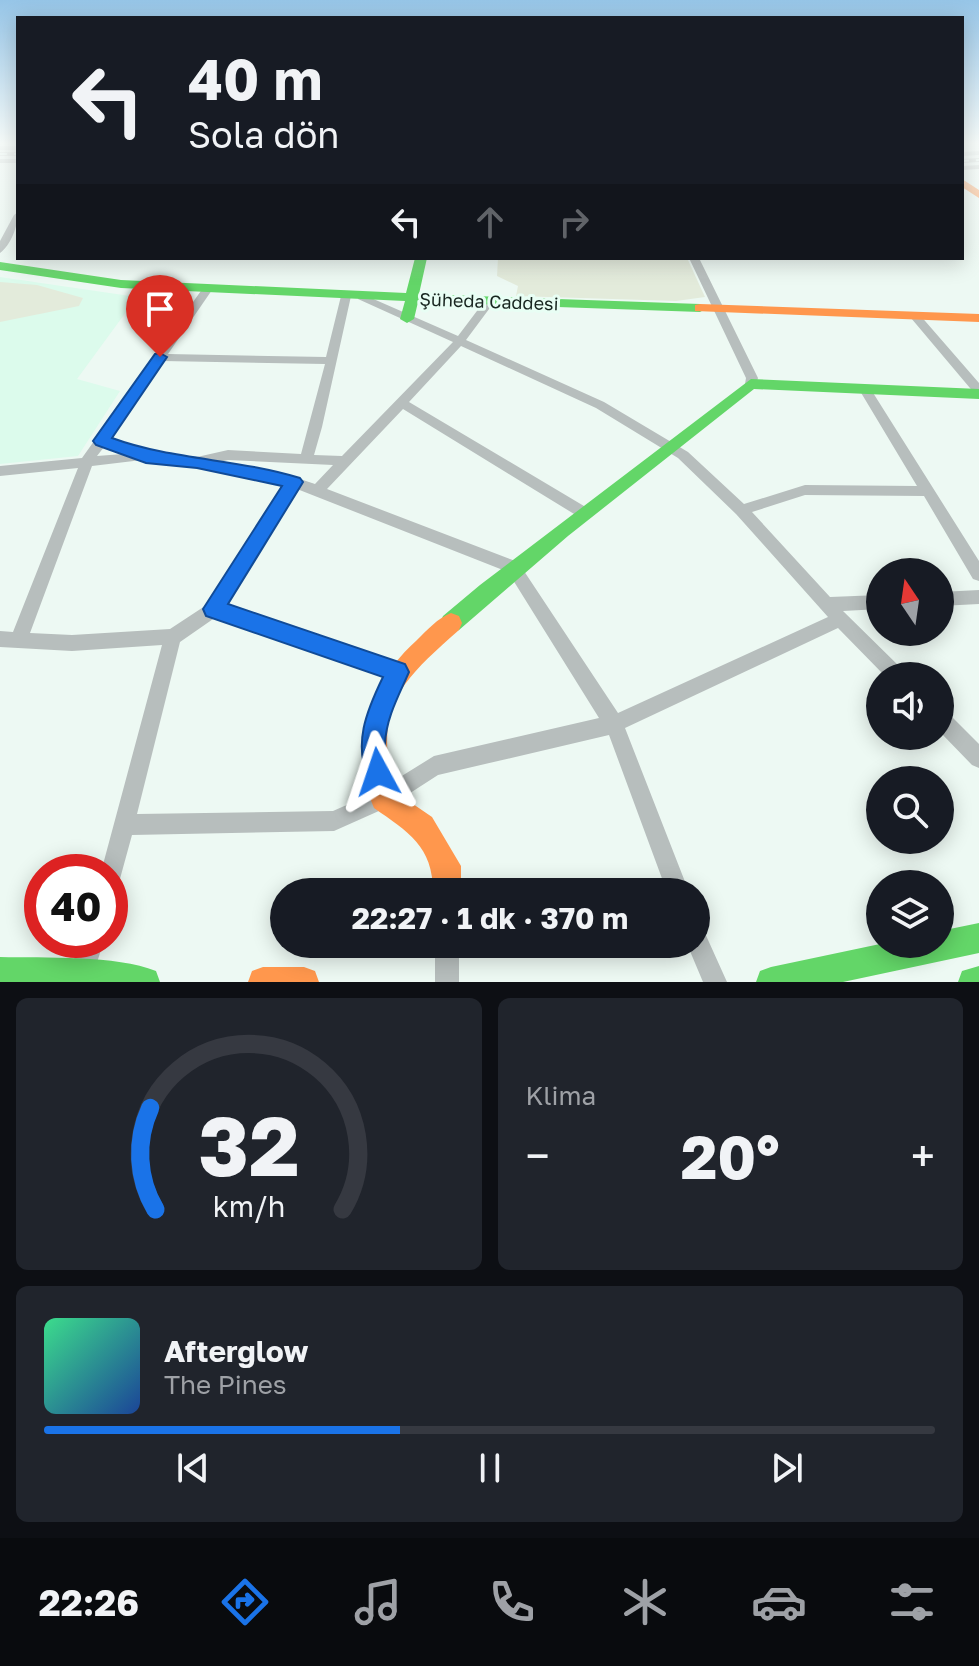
<!DOCTYPE html>
<html lang="tr">
<head>
<meta charset="utf-8">
<style>
  body { margin:0; font-family:"Golos Text",sans-serif; background:#20242c; color:#f1f3f6; height:100vh; display:flex; flex-direction:column; font-size:30px; white-space:nowrap }
  * { box-sizing:border-box; margin:0 }
  p { font-size:26px; color:#9ea1a6 }
  .icon { flex:none; width:44px; height:44px; fill:none; stroke:currentColor; stroke-width:2; stroke-linecap:round; stroke-linejoin:round }
  .map { position:relative; height:982px; overflow:hidden }
  .panel { display:flex; flex-direction:column; gap:16px; padding:16px; background:#0d0f14; flex:1 }
  .panel>* { flex:none }
  .hud { position:absolute; left:16px; top:16px; width:948px; height:244px; border-radius:0px; box-shadow:0 4px 20px #0003; background:#171b24; color:#f1f3f6; overflow:hidden }
  .needle { width:52px; rotate:347deg }
  .controls { position:absolute; left:866px; top:558px; display:grid; gap:16px }
  .controls a { display:grid; place-items:center; width:88px; height:88px; border-radius:50%; background:#171b24; box-shadow:0 4px 20px #0003; font-size:40px }
  .speed { position:absolute; left:24px; top:854px; display:flex; gap:16px; font-size:40px; font-weight:700; text-align:center }
  .speed>* { display:grid; place-content:center; width:104px; height:104px; border-radius:50%; background:#171b24; box-shadow:0 4px 20px #0003; line-height:1 }
  .speed .limit { border:12px solid #d22; background:#fff; color:#111 }
  .pin { position:absolute; display:grid; place-items:center; width:68px; height:68px; color:#fff; margin:-82px -34px; border-radius:50% 50% 50% 0; rotate:-45deg; box-shadow:0 0 8px #0007 }
  .pin .icon { rotate:45deg }
  .me { position:absolute; width:88px; margin:-44px; rotate:355deg; stroke-linejoin:round; filter:drop-shadow(0 0 6px #0008) }
  .turn { display:flex; align-items:center; gap:28px; height:168px; padding:0 40px; font-size:36px }
  .turn .icon { width:104px; height:104px; stroke-width:2.5 }
  .turn b { display:block; font-size:56px; line-height:68px }
  .lanes { display:flex; align-items:center; height:76px; padding:0 40px; background:#0003; justify-content:center; gap:40px; direction:ltr }
  .lanes .off { opacity:.35 }
  .big { font-size:60px; font-weight:700; line-height:1.1 }
  .panel .tile { flex:1; display:flex; flex-direction:column; justify-content:center; gap:12px; min-width:0; padding:0 28px; border-radius:12px; background:#20242c }
  .panel .dial { align-items:center; gap:0 }
  .dial svg { height:208px; overflow:visible; fill:none; stroke:#363941; stroke-width:7; stroke-linecap:round; text-anchor:middle }
  .dial text { fill:#f1f3f6; stroke:none }
  .song { display:flex; align-items:center; gap:24px }
  .cover { width:96px; height:96px; border-radius:12px; background:linear-gradient(135deg,hsl(150 70% 55%),hsl(220 70% 35%)) }
  .played { height:8px; border-radius:4px; background:linear-gradient(90deg,#1a73e8 40%,#363941 40%) }
  .keys { display:flex; justify-content:space-around; direction:ltr }
  .heat { display:flex; justify-content:space-between; align-items:center; font-size:44px; direction:ltr }
  .panel .tiles { flex:1; display:grid; gap:16px; grid-template-columns:1fr 1fr }
  .tile:last-child { grid-column:span 2 }
  .trip { position:absolute; left:270px; top:878px; width:440px; height:80px; border-radius:40px; background:#171b24; box-shadow:0 4px 20px #0003; font-weight:700; line-height:80px; text-align:center }
  .menu { display:flex; height:128px; justify-content:space-around; align-items:center; background:#090b0e; color:#9ea1a6 }
  .menu .icon { width:56px; height:56px }
  .menu .active { color:#1a73e8 }
  .menu b { font-size:36px; color:#f1f3f6 }
  .map>svg:first-child { display:block }
  .built { fill:#dcfbec }
  .green { fill:#e3ebdb }
  .lines { fill:none; stroke-linecap:round; stroke-linejoin:round }
  .street { fill:#b7bebd; fill-rule:evenodd }
  .fast { fill:#63d668; fill-rule:evenodd }
  .slow { fill:#ff974d; fill-rule:evenodd }
  .rail-casing { stroke:#b1b9b7; stroke-width:4 }
  .rail { stroke:#e8fef4; stroke-width:2; stroke-dasharray:7; stroke-linecap:butt }
  .route { fill:#1a73e8; stroke:#114b97; stroke-width:2 }
  .labels { text-anchor:middle; dominant-baseline:central; stroke-width:6; stroke-linejoin:round; paint-order:stroke }
  .far-street-label { font-size:18px; fill:#17251f; stroke:#e8fef4 }
</style>
</head>
<body>
<div class="map">
<svg width="979" height="982" viewBox="0 0 979 982">
  <rect width="100%" height="100%" fill="#edf9f3"/>
  <!-- built -->
  <path class="built" d="M0,277L137,297L77,379L120,391L78,456L0,464Z"/>
  <!-- green -->
  <path class="green" d="M498,258H687L705,297L676,301L516,296L518,286L497,276Z
    M0,282L37,285L83,298L79,306L0,322Z"/>
  <g class="lines">
    <!-- street -->
    <path class="street" d="M0,146H18V150H0Z
      M979,151V155L962,156V152Z
      M0,159H18V163H0Z
      M979,165V169L962,170V166Z
      M18,212C18,226 11,245 0,253V241L14,215Z
      M689,258H699L758,378L755,387L751,388L745,384L746,378Z
      M207,287L212,290L168,354L326,357L341,296L346,293L351,296L322,427L314,455L342,456L453,342L358,299V295L362,294L458,336L486,299H494L495,301L466,340L604,402L688,452L744,504L805,485L917,486L860,391L866,387L870,388L979,561V581L973,579L924,496L805,495L752,512L830,597L880,595V609L843,611L903,670L906,676H885L838,628L625,728L689,892H667L609,735L438,775L390,806L334,831L132,835L118,886L110,889V872H101L162,645L72,651L0,647V631L13,632L78,468L0,476V466L82,458L203,288ZM461,346L596,408L678,458L736,514L828,617L618,713L518,562L327,489L403,409L579,517H589L591,513L589,509L409,402ZM163,361L325,364L301,454L228,450L197,457L147,452L109,439ZM104,447L123,454L97,456ZM142,460L197,467L285,485L208,604L170,629L72,635L30,633L92,466ZM228,460L333,465L315,484L294,477L219,462ZM297,489L508,572L599,718L434,756L376,792L333,811L137,814L180,642L216,617L397,680L403,678L406,672L403,666L225,606Z
      M915,313L919,314L979,383V395L975,394L911,318V314Z
      M979,590V604L940,606V592Z
      M940,710L947,712L979,744V768L972,765L940,732Z
      M696,928L704,931L727,982H703L687,944H696Z
      M80,940H104L91,982H67Z
      M435,944H459V982H435Z"/>
    <!-- fast -->
    <path class="fast" d="M415,258H427L419,294L700,304L707,308L700,312L418,302L414,319L407,323L400,319L405,301L121,288L0,270V262L121,280L406,293Z
      M751,379L979,389V399L754,389L568,536L459,630L451,633L443,630L440,623L443,616L480,585Z
      M979,923V953L843,982H756L760,971L771,967L880,944H940V931Z
      M0,957C44,958 116,955 156,971L160,982H0Z
      M979,966V982H958L962,971Z"/>
    <!-- slow -->
    <path class="slow" d="M962,179L979,190V198L962,187Z
      M700,304L979,314V322L695,311V305Z
      M451,613L459,616L462,623L459,630C398,684 374,707 394,791L432,817L461,866V892H433C433,846 408,832 374,808C348,745 367,685 417,640C427,630 438,618 451,613Z
      M263,967H304L315,971L319,982H248L252,971Z"/>
    <!-- rail casing -->
    <g class="rail-casing">
      <path id="rail" d="M0,154H18
        M962,161L979,160"/>
    </g>
    <!-- rail -->
    <use href="#rail" class="rail"/>
  </g>
  <!-- sky -->
  <linearGradient id="sky" x2="0" y2="1"><stop stop-color="#96c5e7"/><stop offset="0.51" stop-color="#f7fcfa"/><stop offset="1" stop-color="#f7fcfa" stop-opacity="0"/></linearGradient>
  <rect width="979" height="281" fill="url(#sky)"/>
  <!-- route -->
  <path class="route" d="M160,353L167,357L112,438C172,460 239,459 300,478L303,482L300,487L228,604L405,664L409,672C399,695 386,718 385,744C385,758 393,768 387,781L378,785L369,781C353,744 366,712 383,677L206,616L203,609L282,486L197,468L146,463L96,445L93,441L155,354Z"/>
  <g class="labels">
    <!-- far-street labels -->
    <g class="far-street-label">
      <text transform="translate(489 301) rotate(2)">Şüheda Caddesi</text>
    </g>
  </g>
</svg>
<div class="controls">
<a><svg class="needle" viewBox="-14 -14 28 28"><path d="M0-13l5 13h-10z" fill="#e53935"/><path d="M0 13l5-13h-10z" fill="#9ea1a6"/></svg></a>
<a><svg class="icon" aria-label="sound" viewBox="0 0 24 24"><path d="M4 9h4l5-4v14l-5-4H4zM17 9q2 3 0 6"/></svg></a>
<a><svg class="icon" aria-label="search" viewBox="0 0 24 24"><circle cx="10" cy="10" r="6"/><path d="M15 15l6 6"/></svg></a>
<a><svg class="icon" aria-label="layers" viewBox="0 0 24 24"><path d="M12 4l9 5-9 5-9-5zM3 14l9 5 9-5"/></svg></a>
</div>
<div class="speed"><div class="limit">40</div></div>
<div class="pin" style="left:160px;top:357px;background:#d93025"><svg class="icon" aria-label="arrive" viewBox="0 0 24 24"><path d="M6 21V4h12l-3 4 3 4H6"/></svg></div>
<svg class="me" style="left:378px;top:772px" viewBox="-20 -20 40 40"><path d="M0-17L14 15 0 8-14 15z" fill="#1a73e8" stroke="#fff" stroke-width="4"/></svg>
<div class="trip">22:27 · 1 dk · 370 m</div>
<div class="hud">
<div class="turn"><svg class="icon" aria-label="left" viewBox="0 0 24 24"><path d="M17 20v-9H6M10 6l-5 5 5 5"/></svg><div><b>40 m</b>Sola dön</div></div>
<div class="lanes"><svg class="icon" aria-label="left" viewBox="0 0 24 24"><path d="M17 20v-9H6M10 6l-5 5 5 5"/></svg><svg class="icon off" aria-label="ahead" viewBox="0 0 24 24"><path d="M12 20V5M6 11l6-6 6 6"/></svg><svg class="icon off" aria-label="right" viewBox="0 0 24 24"><path d="M7 20v-9h11M14 6l5 5-5 5"/></svg></div>
</div>
</div>
<section class="panel">
<div class="tiles">
<div class="tile dial"><svg viewBox="0 0 100 80">
<path d="M14 69A42 42 0 1 1 86 69"/>
<path d="M14 69A42 42 0 0 1 12 30" stroke="#1a73e8"/>
<text x="50" y="56" font-size="32" font-weight="700">32</text>
<text x="50" y="72" font-size="11">km/h</text>
</svg></div>
<div class="tile"><p>Klima</p>
<div class="heat"><a>−</a><b class="big">20°</b><a>+</a></div>
</div>
<div class="tile">
<div class="song"><i class="cover"></i><div><b>Afterglow</b><p>The Pines</p></div></div>
<div class="played"></div>
<div class="keys"><svg class="icon" aria-label="previous" viewBox="0 0 24 24"><path d="M18 5L8 12l10 7zM5 5v14"/></svg><svg class="icon" aria-label="pause" viewBox="0 0 24 24"><path d="M8 5v14M16 5v14"/></svg><svg class="icon" aria-label="next" viewBox="0 0 24 24"><path d="M6 5l10 7-10 7zM19 5v14"/></svg></div>
</div>
</div>
</section>
<nav class="menu">
<b>22:26</b>
<svg class="icon active" aria-label="directions" viewBox="0 0 24 24"><path d="M12 3l9 9-9 9-9-9zM9 14v-3h6M13 9l2 2-2 2"/></svg>
<svg class="icon" aria-label="music" viewBox="0 0 24 24"><path d="M9 18V5l10-2v13"/><circle cx="6" cy="18" r="3"/><circle cx="16" cy="16" r="3"/></svg>
<svg class="icon" aria-label="phone" viewBox="0 0 24 24"><path d="M5 4h4l2 5-3 2q2 4 5 5l2-3 5 2v4C11 20 4 13 5 4z"/></svg>
<svg class="icon" aria-label="climate" viewBox="0 0 24 24"><path d="M12 3v18M4 7l16 10M4 17L20 7"/></svg>
<svg class="icon" aria-label="car" viewBox="0 0 24 24"><path d="M5 17H2v-5l4-1 3-4h7l3 4 3 1v5h-3M9 17h6M6 11h13"/><circle cx="7" cy="17" r="2"/><circle cx="17" cy="17" r="2"/></svg>
<svg class="icon" aria-label="filters" viewBox="0 0 24 24"><path d="M4 7h16M4 17h16"/><circle cx="9" cy="7" r="2"/><circle cx="15" cy="17" r="2"/></svg>
</nav>
</body>
</html>
